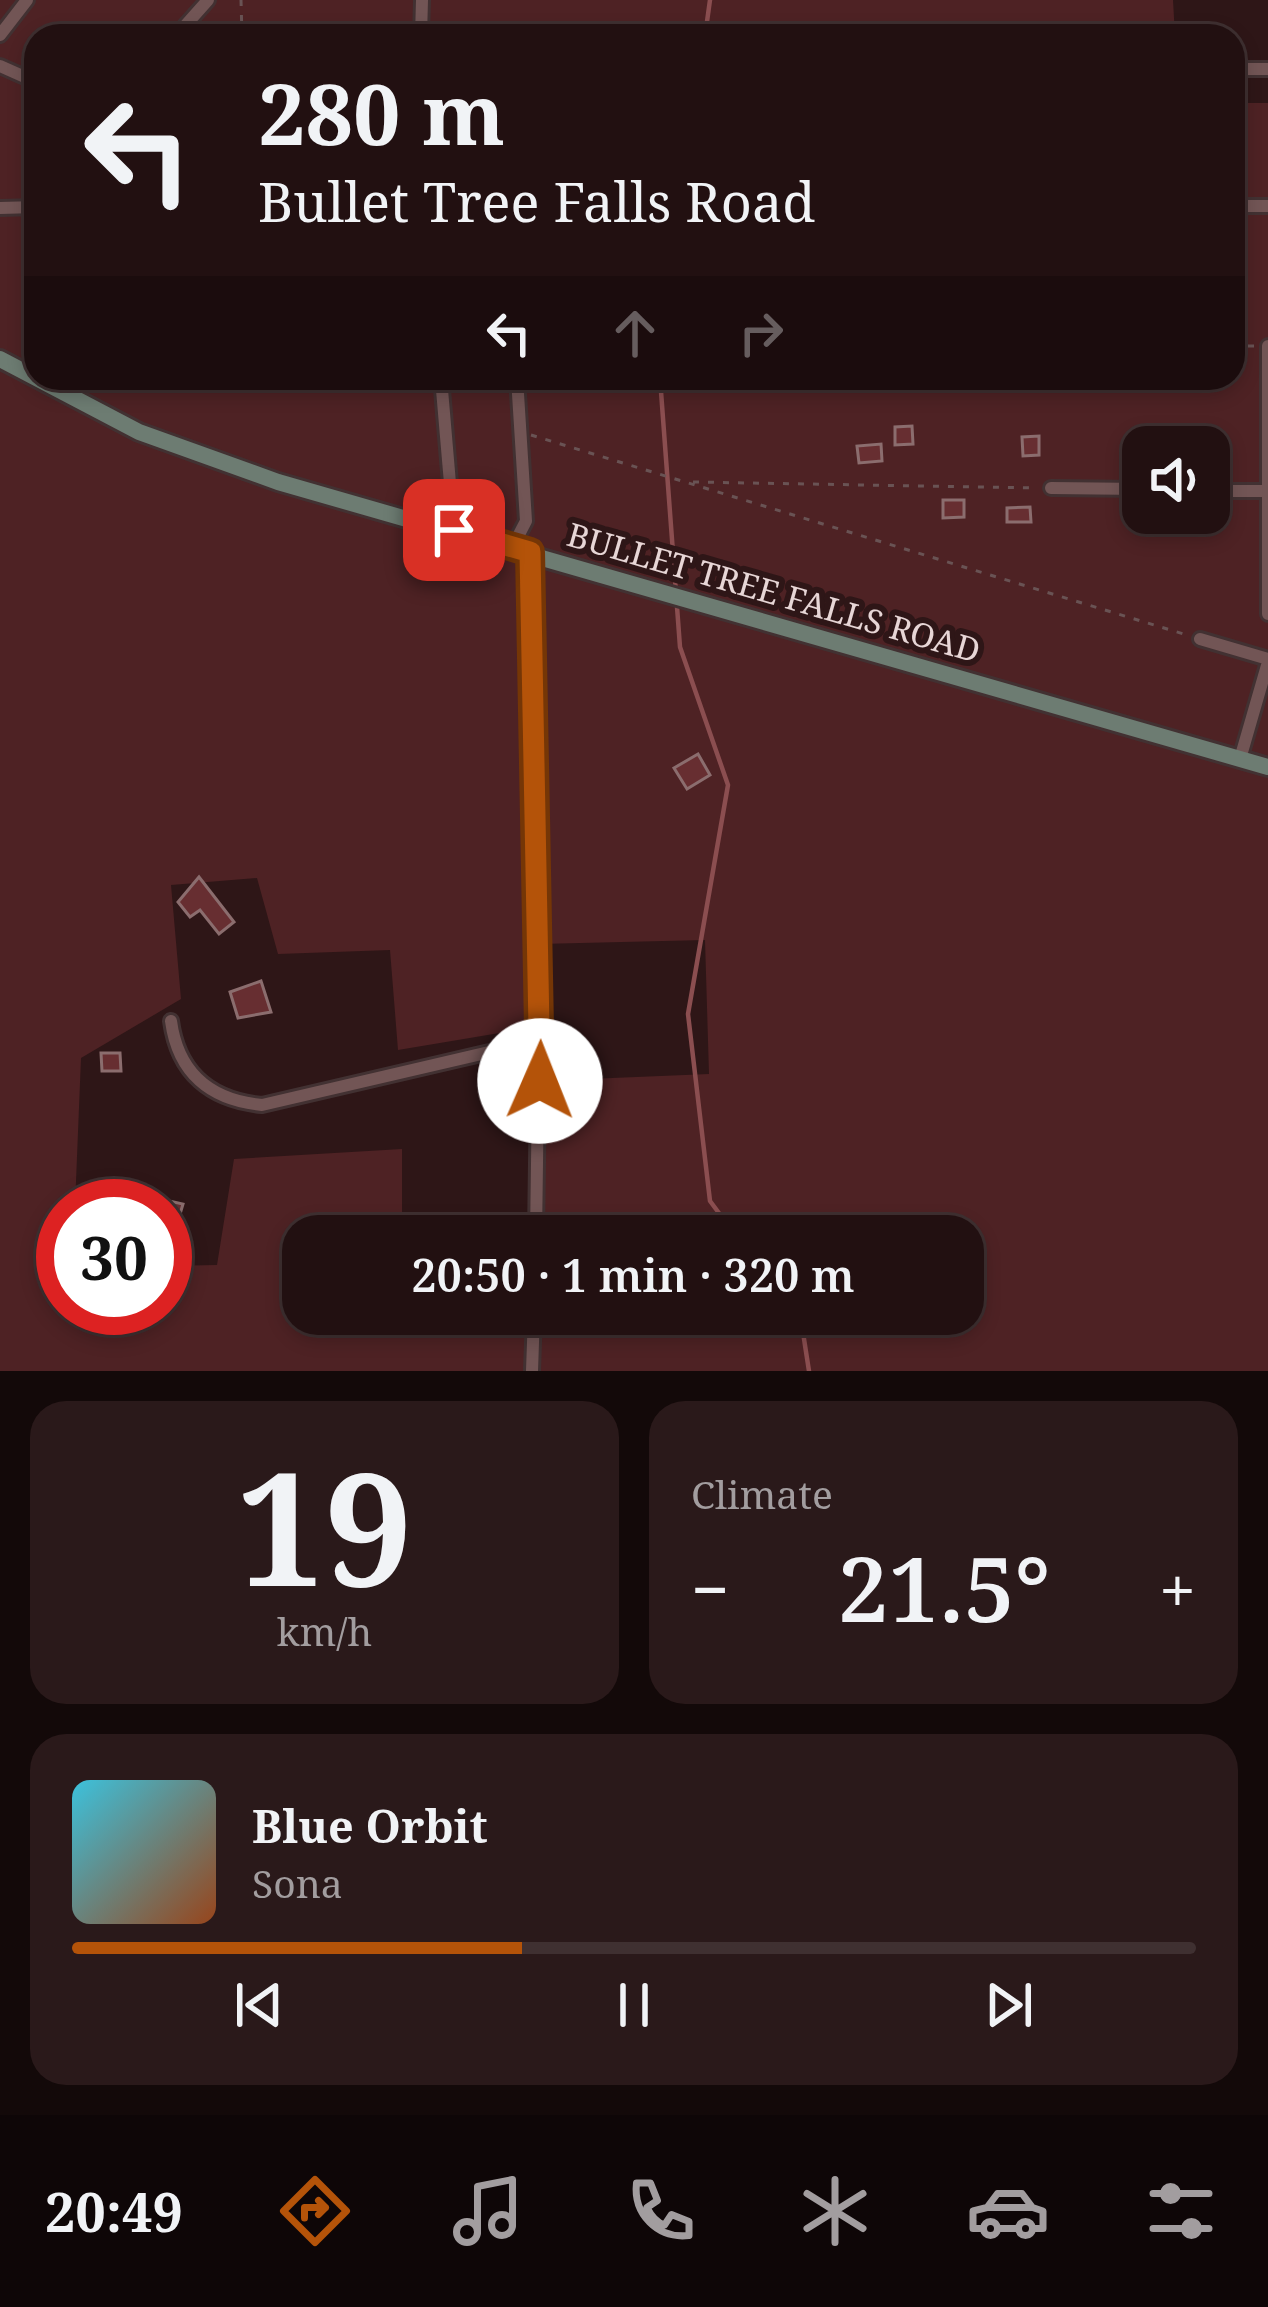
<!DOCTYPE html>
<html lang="en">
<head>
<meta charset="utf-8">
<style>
  body { margin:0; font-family:"Noto Serif",serif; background:#2a191a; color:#f1f3f6; height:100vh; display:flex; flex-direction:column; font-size:45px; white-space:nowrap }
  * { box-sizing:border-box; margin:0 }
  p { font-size:39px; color:#a29d9f }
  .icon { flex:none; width:66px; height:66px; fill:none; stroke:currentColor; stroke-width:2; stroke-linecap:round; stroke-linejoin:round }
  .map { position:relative; height:1371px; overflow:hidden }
  .details { display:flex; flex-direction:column; gap:30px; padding:30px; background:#130909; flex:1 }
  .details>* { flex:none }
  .guide { position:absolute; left:24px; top:24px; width:1221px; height:366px; border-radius:36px; box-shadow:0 6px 18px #0003,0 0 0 3px #3f3031; background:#221011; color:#f1f3f6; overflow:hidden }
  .fabs { position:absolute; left:1122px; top:426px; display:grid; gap:24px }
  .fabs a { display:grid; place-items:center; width:108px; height:108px; border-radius:24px; background:#221011; box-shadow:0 6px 18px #0003,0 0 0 3px #3f3031; font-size:60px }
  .speed { position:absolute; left:36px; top:1179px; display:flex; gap:24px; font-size:60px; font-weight:700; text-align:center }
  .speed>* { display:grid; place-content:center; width:156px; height:156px; border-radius:50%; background:#221011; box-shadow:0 6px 18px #0003,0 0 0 3px #3f3031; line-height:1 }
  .speed .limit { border:18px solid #d22; background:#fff; color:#111 }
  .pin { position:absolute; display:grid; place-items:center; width:102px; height:102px; color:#fff; margin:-51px; border-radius:24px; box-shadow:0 6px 18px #0006 }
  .me { position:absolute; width:132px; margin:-66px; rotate:1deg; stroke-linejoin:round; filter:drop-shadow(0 0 9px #0008) }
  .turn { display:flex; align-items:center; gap:42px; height:252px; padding:0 36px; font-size:54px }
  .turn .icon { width:156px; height:156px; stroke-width:2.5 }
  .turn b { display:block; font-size:84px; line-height:102px }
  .lanes { display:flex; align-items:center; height:114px; padding:0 36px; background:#0003; justify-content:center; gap:60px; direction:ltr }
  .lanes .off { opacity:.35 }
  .big { font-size:90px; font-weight:600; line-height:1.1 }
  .details .tile { flex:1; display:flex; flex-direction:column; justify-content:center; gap:18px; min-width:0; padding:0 42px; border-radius:36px; background:#2a191a }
  .details .dial { align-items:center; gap:0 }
  .dial b { font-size:156px; line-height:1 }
  .song { display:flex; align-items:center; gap:36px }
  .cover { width:144px; height:144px; border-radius:18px; background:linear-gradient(135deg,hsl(190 70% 55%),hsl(20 70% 35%)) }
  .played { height:12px; border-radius:6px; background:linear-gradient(90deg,#b45309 40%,#3f3031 40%) }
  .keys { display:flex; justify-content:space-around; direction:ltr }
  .heat { display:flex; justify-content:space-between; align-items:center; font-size:66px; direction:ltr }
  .details .tiles { flex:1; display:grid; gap:30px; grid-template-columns:1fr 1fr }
  .tile:last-child { grid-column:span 2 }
  .trip { position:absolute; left:282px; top:1215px; width:702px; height:120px; border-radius:36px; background:#221011; box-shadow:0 6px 18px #0003,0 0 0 3px #3f3031; font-weight:600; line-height:120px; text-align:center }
  .dock { display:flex; height:192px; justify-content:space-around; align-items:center; background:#0e0607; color:#a29d9f }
  .dock .icon { width:84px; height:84px }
  .dock .current { color:#b45309 }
  .dock b { font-size:54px; color:#f1f3f6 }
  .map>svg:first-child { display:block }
  .green { fill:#4e2224; fill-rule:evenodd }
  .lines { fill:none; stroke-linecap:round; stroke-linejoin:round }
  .stream { stroke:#8b4e50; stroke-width:4.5 }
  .building { fill:#672e31; stroke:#8b6d6e; stroke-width:3 }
  .street-casing { stroke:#423132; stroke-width:18 }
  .secondary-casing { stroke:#423132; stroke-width:22 }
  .path { stroke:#695354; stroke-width:3; stroke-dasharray:6 9; stroke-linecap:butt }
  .street { stroke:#725555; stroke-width:12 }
  .secondary { stroke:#6d7c72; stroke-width:16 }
  .route-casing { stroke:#753606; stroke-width:30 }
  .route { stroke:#b45309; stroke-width:21 }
  .labels { text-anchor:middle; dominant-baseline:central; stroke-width:12; stroke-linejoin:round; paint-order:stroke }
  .street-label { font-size:33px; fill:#e7d6d6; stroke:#2e1617 }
</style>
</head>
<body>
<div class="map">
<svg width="1268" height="1371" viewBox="0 0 1268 1371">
  <rect width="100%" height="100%" fill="#2e1617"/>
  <!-- green -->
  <path class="green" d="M0,0H1173L1175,36H36V378H1233V103H1268V1371H0ZM1143,447H1209V513H1143ZM257,878L278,954L390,950L398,1050L541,1026L539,944L705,940L709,1074L540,1081L536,1236H963V1314H303V1236H402V1149L234,1159L217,1265L165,1266V1308H63V1206H75L81,1058L181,999L171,885Z"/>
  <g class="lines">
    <!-- stream -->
    <path class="stream" d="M705,36L710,0
      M660,378L680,647L728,785L688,1014L710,1201L736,1236
      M793,1314L802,1326L809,1371"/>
  </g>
  <!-- building -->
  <path class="building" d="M912,426L913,444L895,445V427Z
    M1039,436V455L1023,456L1022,437Z
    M881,444L882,461L859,463L857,446Z
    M943,500H964V517L943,518Z
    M1030,507L1031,522H1007V508Z
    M698,754L710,775L687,789L674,768Z
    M199,877L234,922L219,934L200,910L190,917L178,902Z
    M261,981L271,1012L238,1018L230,992Z
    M101,1053H120L121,1071H102Z
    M125,1191L183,1204L174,1234L165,1231V1206L121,1203Z"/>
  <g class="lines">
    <!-- street casing -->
    <g class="street-casing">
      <path id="street" d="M0,35L27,0
        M176,36L208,0
        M421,36L422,0
        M0,66L36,82
        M1233,69H1268
        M1233,206H1268
        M0,208L36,207
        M1268,346V614
        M441,378L454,530
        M1051,488L1143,489
        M1209,491H1266
        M513,546L526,521L517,378
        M530,552L540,945L536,1236
        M1200,639L1268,659
        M1240,759L1268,662
        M171,1021C178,1073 210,1100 262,1105L541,1040
        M532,1371L534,1314"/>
    </g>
    <!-- secondary casing -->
    <g class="secondary-casing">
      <path id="secondary" d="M0,359L139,432L278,482L1268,767"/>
    </g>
    <!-- path -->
    <path class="path" d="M241,0L242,36
      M1233,346H1256
      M531,435L1187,635
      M693,482L1037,488"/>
    <!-- street -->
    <use href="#street" class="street"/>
    <!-- secondary -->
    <use href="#secondary" class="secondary"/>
  </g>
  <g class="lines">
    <!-- route casing -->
    <g class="route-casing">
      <path id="route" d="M454,530L530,552L540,1081"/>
    </g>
    <!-- route -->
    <use href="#route" class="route"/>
  </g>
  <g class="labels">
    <!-- street labels -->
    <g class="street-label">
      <text transform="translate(774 592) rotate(16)">BULLET TREE FALLS ROAD</text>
    </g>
  </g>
</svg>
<div class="fabs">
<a><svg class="icon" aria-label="sound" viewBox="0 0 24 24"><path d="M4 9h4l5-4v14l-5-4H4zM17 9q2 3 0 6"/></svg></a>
</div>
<div class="speed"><div class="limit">30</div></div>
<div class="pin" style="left:454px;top:530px;background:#d93025"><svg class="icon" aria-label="arrive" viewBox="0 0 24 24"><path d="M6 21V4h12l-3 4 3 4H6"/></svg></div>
<svg class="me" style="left:540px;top:1081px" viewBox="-20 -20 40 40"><circle r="19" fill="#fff"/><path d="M0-13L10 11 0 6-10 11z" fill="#b45309"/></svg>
<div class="trip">20:50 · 1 min · 320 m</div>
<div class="guide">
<div class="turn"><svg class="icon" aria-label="left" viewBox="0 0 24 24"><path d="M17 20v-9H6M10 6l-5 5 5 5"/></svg><div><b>280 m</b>Bullet Tree Falls Road</div></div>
<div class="lanes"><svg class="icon" aria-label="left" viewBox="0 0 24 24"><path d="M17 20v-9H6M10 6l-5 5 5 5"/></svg><svg class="icon off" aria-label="ahead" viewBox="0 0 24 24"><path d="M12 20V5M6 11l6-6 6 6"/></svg><svg class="icon off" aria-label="right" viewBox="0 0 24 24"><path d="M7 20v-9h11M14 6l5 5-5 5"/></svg></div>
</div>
</div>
<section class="details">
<div class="tiles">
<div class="tile dial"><b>19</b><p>km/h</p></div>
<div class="tile"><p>Climate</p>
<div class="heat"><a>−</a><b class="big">21.5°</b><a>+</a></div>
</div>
<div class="tile">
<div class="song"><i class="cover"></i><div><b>Blue Orbit</b><p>Sona</p></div></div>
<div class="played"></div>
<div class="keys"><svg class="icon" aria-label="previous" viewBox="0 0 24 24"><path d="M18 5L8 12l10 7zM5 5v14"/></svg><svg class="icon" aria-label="pause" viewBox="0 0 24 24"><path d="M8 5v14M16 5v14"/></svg><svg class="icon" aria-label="next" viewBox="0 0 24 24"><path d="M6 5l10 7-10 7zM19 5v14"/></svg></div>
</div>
</div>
</section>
<nav class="dock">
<b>20:49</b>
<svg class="icon current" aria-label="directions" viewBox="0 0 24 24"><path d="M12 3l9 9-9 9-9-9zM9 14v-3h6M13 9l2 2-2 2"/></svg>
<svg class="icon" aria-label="music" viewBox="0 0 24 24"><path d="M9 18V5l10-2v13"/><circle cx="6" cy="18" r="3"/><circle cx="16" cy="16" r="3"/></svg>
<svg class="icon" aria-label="phone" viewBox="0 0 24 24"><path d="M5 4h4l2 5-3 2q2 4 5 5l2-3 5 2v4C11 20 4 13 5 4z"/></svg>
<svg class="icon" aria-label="climate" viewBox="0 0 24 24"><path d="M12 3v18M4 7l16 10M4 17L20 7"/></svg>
<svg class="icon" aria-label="car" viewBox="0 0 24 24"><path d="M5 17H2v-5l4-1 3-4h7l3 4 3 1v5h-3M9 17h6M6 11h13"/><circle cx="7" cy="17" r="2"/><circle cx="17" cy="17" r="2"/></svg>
<svg class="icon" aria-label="filters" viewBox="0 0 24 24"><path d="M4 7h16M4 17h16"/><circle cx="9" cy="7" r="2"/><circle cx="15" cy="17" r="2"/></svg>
</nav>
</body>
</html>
